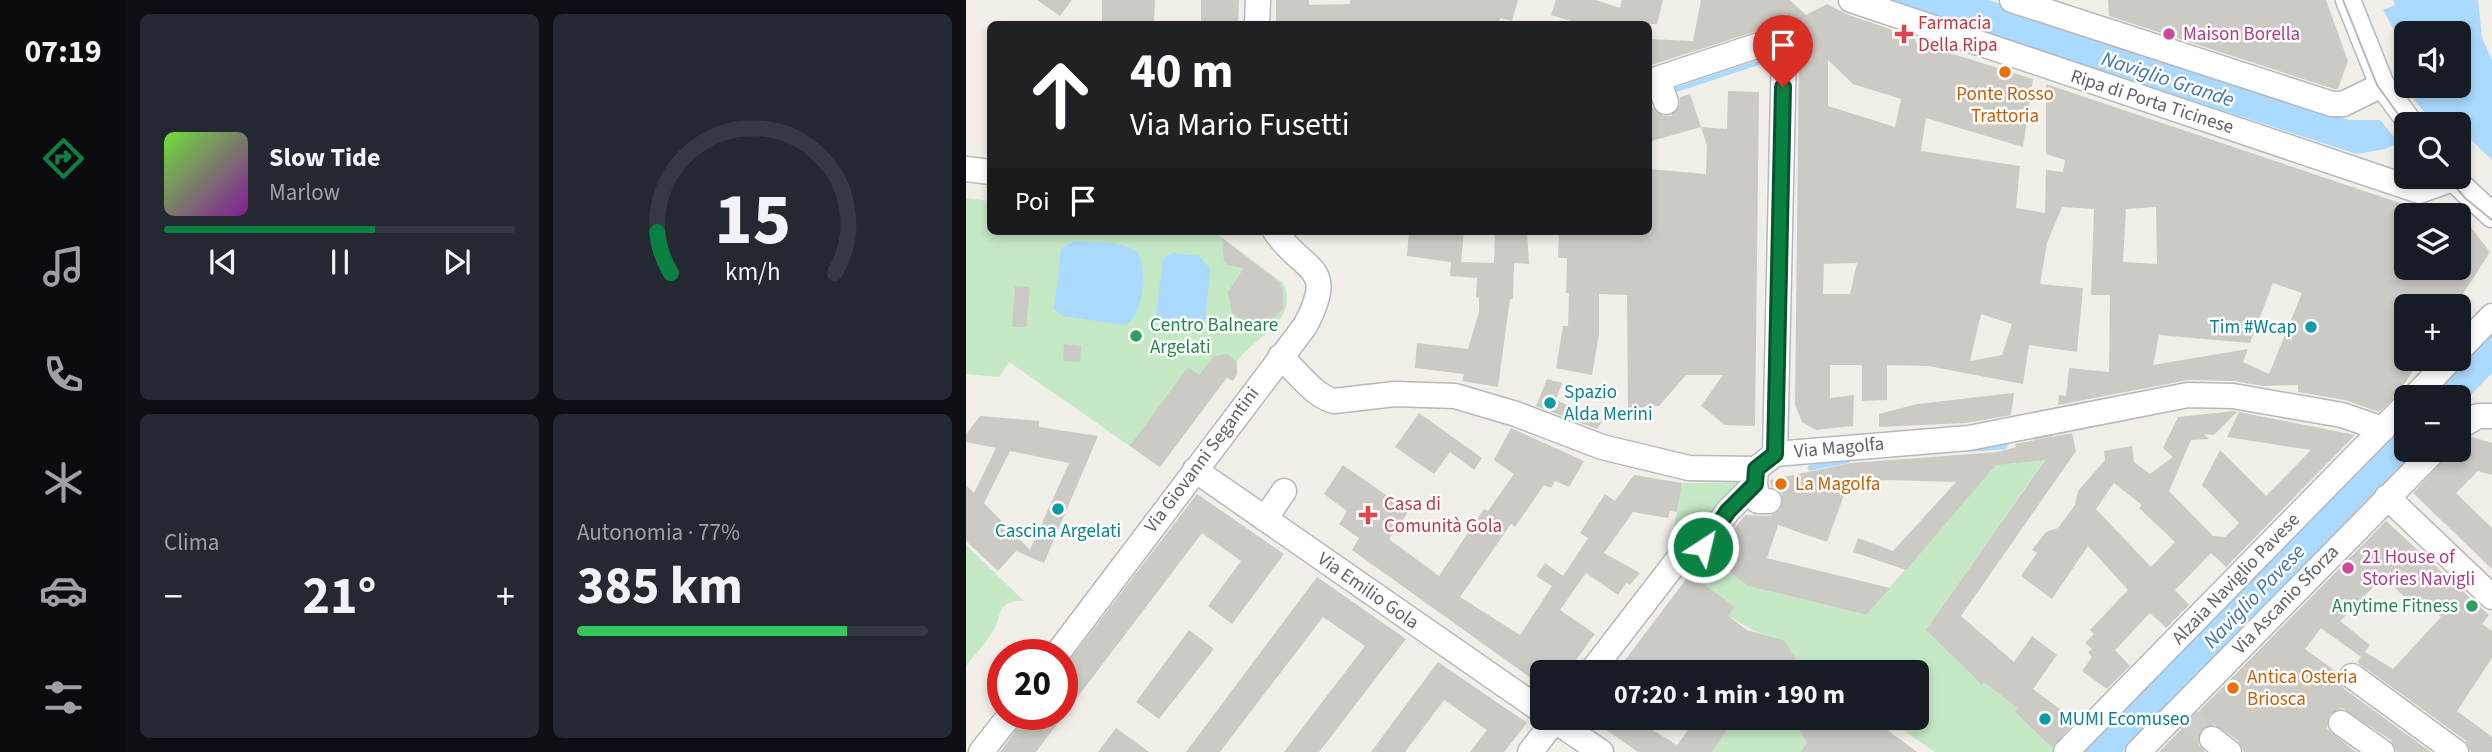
<!DOCTYPE html>
<html lang="it">
<head>
<meta charset="utf-8">
<style>
  body { margin:0; font-family:"Source Sans 3",sans-serif; background:#242831; color:#f1f3f6; height:100vh; display:flex; flex-direction:column; font-size:26px; white-space:nowrap }
  * { box-sizing:border-box; margin:0 }
  p { font-size:23px; color:#9ea1a6 }
  .icon { flex:none; width:38px; height:38px; fill:none; stroke:currentColor; stroke-width:2; stroke-linecap:round; stroke-linejoin:round }
  .map { position:relative; flex:1; overflow:hidden }
  .sheet { display:flex; flex-direction:column; gap:14px; padding:14px; background:#0d0f14; width:840px }
  .sheet>* { flex:none }
  .guide { position:absolute; left:21px; top:21px; width:665px; height:214px; border-radius:10px; box-shadow:0 4px 10px #0003; background:#202124; color:#fff; overflow:hidden }
  .tools { position:absolute; left:1428px; top:21px; display:grid; gap:14px }
  .tools a { display:grid; place-items:center; width:77px; height:77px; border-radius:10px; background:#171b24; box-shadow:0 4px 10px #0003; font-size:35px }
  .speed { position:absolute; left:21px; top:639px; display:flex; gap:14px; font-size:35px; font-weight:700; text-align:center }
  .speed>* { display:grid; place-content:center; width:91px; height:91px; border-radius:50%; background:#171b24; box-shadow:0 4px 10px #0003; line-height:1 }
  .speed .limit { border:10px solid #d22; background:#fff; color:#111 }
  .pin { position:absolute; display:grid; place-items:center; width:60px; height:60px; color:#fff; margin:-72px -30px; border-radius:50% 50% 50% 0; rotate:-45deg; box-shadow:0 0 7px #0007 }
  .pin .icon { rotate:45deg }
  .me { position:absolute; width:77px; margin:-38px; rotate:35deg; stroke-linejoin:round; filter:drop-shadow(0 0 5px #0008) }
  .turn { display:flex; align-items:center; gap:24px; height:147px; padding:0 28px; font-size:32px }
  .turn .icon { width:91px; height:91px; stroke-width:2.5 }
  .turn b { display:block; font-size:49px; line-height:60px }
  .then { display:flex; align-items:center; height:66px; padding:0 28px; background:#0003; gap:14px; font-size:26px }
  .big { font-size:52px; font-weight:700; line-height:1.1 }
  .sheet .tile { flex:1; display:flex; flex-direction:column; justify-content:center; gap:10px; min-width:0; padding:0 24px; border-radius:10px; background:#242831 }
  .sheet .dial { align-items:center; gap:0 }
  .dial svg { height:182px; overflow:visible; fill:none; stroke:#363941; stroke-width:7; stroke-linecap:round; text-anchor:middle }
  .dial text { fill:#f1f3f6; stroke:none }
  .song { display:flex; align-items:center; gap:21px }
  .cover { width:84px; height:84px; border-radius:10px; background:linear-gradient(135deg,hsl(100 70% 55%),hsl(290 70% 35%)) }
  .played { height:7px; border-radius:4px; background:linear-gradient(90deg,#0b8043 60%,#363941 60%) }
  .keys { display:flex; justify-content:space-around; direction:ltr }
  .heat { display:flex; justify-content:space-between; align-items:center; font-size:38px; direction:ltr }
  .charge { height:10px; border-radius:5px; background:linear-gradient(90deg,#34c759 77%,#363941 0) }
  .sheet .tiles { flex:1; display:grid; gap:14px; grid-template-columns:repeat(2,1fr) }
  .trip { position:absolute; left:564px; top:660px; width:399px; height:70px; border-radius:10px; background:#171b24; box-shadow:0 4px 10px #0003; font-weight:700; line-height:70px; text-align:center }
  main { display:flex; flex:1; min-height:0 }
  .dock { display:flex; flex-direction:column; width:126px; justify-content:space-around; align-items:center; background:#090b0e; color:#9ea1a6 }
  .dock .icon { width:49px; height:49px }
  .dock .current { color:#0b8043 }
  .dock b { font-size:32px; color:#f1f3f6 }
  .map>svg:first-child { display:block }
  .green { fill:#c5e8c5 }
  .water { fill:#aadaff }
  .pier { fill:#f1efe8 }
  .lines { fill:none; stroke-linecap:round; stroke-linejoin:round }
  .stream { stroke:#aadaff; stroke-width:5 }
  .building { fill:#cccac5; fill-rule:evenodd }
  .minor-tunnel { stroke:#ccccc8; stroke-width:24; stroke-dasharray:24 12; stroke-linecap:butt }
  .minor-casing { stroke:#b5b8bc; stroke-width:27 }
  .minor { stroke:#fff; stroke-width:24 }
  .tram { stroke:#b6b7b8; stroke-width:2 }
  .route-casing { stroke:#07532c; stroke-width:18 }
  .route { stroke:#0b8043; stroke-width:12 }
  .health-dot { fill:#e0444e; stroke:#fff; stroke-width:2.5 }
  .hotel-dot { fill:#d1479c; stroke:#fff; stroke-width:2.5 }
  .food-dot { fill:#e8710a; stroke:#fff; stroke-width:2.5 }
  .culture-dot { fill:#0f9aa8; stroke:#fff; stroke-width:2.5 }
  .leisure-dot { fill:#2e9e5b; stroke:#fff; stroke-width:2.5 }
  .labels { text-anchor:middle; dominant-baseline:central; stroke-width:5; stroke-linejoin:round; paint-order:stroke }
  .health-label { font-size:19px; fill:#be3a42; stroke:#fff; text-anchor:start }
  .hotel-label { font-size:19px; fill:#b23c85; stroke:#fff; text-anchor:start }
  .food-label { font-size:19px; fill:#c56008; stroke:#fff; text-anchor:start }
  .street-label { font-size:19px; fill:#5f6368; stroke:#fff }
  .leisure-label { font-size:19px; fill:#27864d; stroke:#fff; text-anchor:start }
  .culture-label { font-size:19px; fill:#0d838f; stroke:#fff; text-anchor:start }
  .water-label { font-size:21px; font-style:italic; fill:#4174aa; stroke:#fff }
</style>
</head>
<body>
<main>
<nav class="dock">
<b>07:19</b>
<svg class="icon current" aria-label="directions" viewBox="0 0 24 24"><path d="M12 3l9 9-9 9-9-9zM9 14v-3h6M13 9l2 2-2 2"/></svg>
<svg class="icon" aria-label="music" viewBox="0 0 24 24"><path d="M9 18V5l10-2v13"/><circle cx="6" cy="18" r="3"/><circle cx="16" cy="16" r="3"/></svg>
<svg class="icon" aria-label="phone" viewBox="0 0 24 24"><path d="M5 4h4l2 5-3 2q2 4 5 5l2-3 5 2v4C11 20 4 13 5 4z"/></svg>
<svg class="icon" aria-label="climate" viewBox="0 0 24 24"><path d="M12 3v18M4 7l16 10M4 17L20 7"/></svg>
<svg class="icon" aria-label="car" viewBox="0 0 24 24"><path d="M5 17H2v-5l4-1 3-4h7l3 4 3 1v5h-3M9 17h6M6 11h13"/><circle cx="7" cy="17" r="2"/><circle cx="17" cy="17" r="2"/></svg>
<svg class="icon" aria-label="filters" viewBox="0 0 24 24"><path d="M4 7h16M4 17h16"/><circle cx="9" cy="7" r="2"/><circle cx="15" cy="17" r="2"/></svg>
</nav>
<section class="sheet">
<div class="tiles">
<div class="tile">
<div class="song"><i class="cover"></i><div><b>Slow Tide</b><p>Marlow</p></div></div>
<div class="played"></div>
<div class="keys"><svg class="icon" aria-label="previous" viewBox="0 0 24 24"><path d="M18 5L8 12l10 7zM5 5v14"/></svg><svg class="icon" aria-label="pause" viewBox="0 0 24 24"><path d="M8 5v14M16 5v14"/></svg><svg class="icon" aria-label="next" viewBox="0 0 24 24"><path d="M6 5l10 7-10 7zM19 5v14"/></svg></div>
</div>
<div class="tile dial"><svg viewBox="0 0 100 80">
<path d="M14 69A42 42 0 1 1 86 69"/>
<path d="M14 69A42 42 0 0 1 8 51" stroke="#0b8043"/>
<text x="50" y="56" font-size="32" font-weight="700">15</text>
<text x="50" y="72" font-size="11">km/h</text>
</svg></div>
<div class="tile"><p>Clima</p>
<div class="heat"><a>−</a><b class="big">21°</b><a>+</a></div>
</div>
<div class="tile"><p>Autonomia · 77%</p><b class="big">385 km</b><div class="charge"></div></div>
</div>
</section>
<div class="map">
<svg width="1526" height="752" viewBox="0 0 1526 752">
  <rect width="100%" height="100%" fill="#f1efe8"/>
  <!-- green -->
  <path class="green" d="M0,198L24,201V231H247L317,283C335,319 289,337 271,361V374L267,381L261,378L194,467L43,362L33,377L0,374Z
    M1085,430L1088,446L960,630L1016,685L1018,682L1051,708L1049,712L1090,752H969L919,718H950V672H828L833,664L818,640L791,632L762,616L768,607L724,574L740,554L708,530L716,483L785,482L741,554L782,586L900,615L1030,465L1069,446L1066,435Z
    M0,545L58,601C30,600 37,614 27,631C20,643 9,655 0,666Z
    M769,718H834L830,724L841,743L834,752H746Z"/>
  <!-- water -->
  <path class="water" d="M916,0H1022L1383,120H1413L1443,99L1453,86H1493V33H1440V52L1417,10L1429,5L1427,0H1512L1516,38L1526,60V160L1493,128V124L1477,117L1440,124V137L1420,149L1391,154Z
    M108,241C125,243 151,241 167,249C184,256 178,319 159,325L97,316L88,309L95,249Z
    M207,253L234,256L244,269L239,321L222,331L197,327L190,318L196,263L200,256Z
    M1526,333V373L1493,407V397H1465Z
    M1440,422V450H1451L1156,752H1117Z"/>
  <!-- pier -->
  <path class="pier" d="M1443,94L1466,121L1440,124V142L1435,146L1411,116Z"/>
  <g class="lines">
    <!-- stream -->
    <path class="stream" d="M703,92L803,59
      M1005,449L1038,447L1043,439
      M844,468L881,461"/>
  </g>
  <!-- building -->
  <path class="building" d="M71,0H106L94,16Z
    M136,0H189L188,24H136Z
    M235,0H273L272,24H235Z
    M310,0H343V5L384,4V0H552L546,21L534,18L533,24L491,22L490,24H310Z
    M590,0H630L654,8L656,0H697L691,24H615L585,15Z
    M735,0H824L840,15L861,4L880,14L950,38L949,42L1067,79L1057,147L960,118L955,151L1054,166L1050,208L1079,213L1080,170L1097,172L1099,160L1080,154V84L1440,205V268H1493V212L1524,252L1489,306H1440V359H1454L1433,393L1413,412L1379,400L1332,392V385L1296,386L1268,381L1222,380L1092,405L1093,395L1100,396L1103,368L1143,372L1144,295H1125L1128,209L1096,207L1081,243L1074,284L1117,288L1111,352L1063,345L1057,384L962,366L921,365V400L896,401V365H864V398L888,395L887,426L850,430L836,422L829,405L833,56L841,54L820,14L809,25L682,66V39L727,41ZM862,60L887,84L935,99L929,127L862,106ZM1190,207L1191,264L1157,262L1160,209ZM891,263L884,294H857L858,264ZM1307,283L1336,293L1303,374L1277,362L1282,349L1187,365L1193,335L1284,343ZM1015,314L1046,324L1036,355L1004,361Z
    M1142,0H1360L1382,61L1372,89H1368L1143,16Z
    M762,91L793,92L789,426L759,425L735,406L757,375H720L693,406H679L678,410H662L661,295L633,294V334L626,375L590,368L597,326H602L603,293H600L601,258H592L593,231H682V169L740,174L741,146L735,127L761,129Z
    M724,94L735,127L682,142V108L686,107L697,116H705L714,105V97Z
    M443,231H498L495,262L528,263L529,231H561L563,264L548,263L547,299H544L532,387L496,381L498,374L449,368L451,343L502,349L513,312V298L510,297L511,278L484,276L485,262L441,256Z
    M256,238L313,282L317,290V308L306,321L299,326H283L266,313L262,292L278,268L261,265L258,261Z
    M49,286L64,287L60,327H46Z
    M98,344L115,346L114,362L97,361Z
    M261,354L270,361L271,374L267,381L261,377L194,467L164,446L222,367L233,375L248,356Z
    M581,379L596,383L590,400L636,421L631,429L570,406Z
    M1048,393L1045,415L1001,423L913,427V414L951,404Z
    M1268,411L1271,412L1248,435L1238,434L1243,439L1225,440L1203,491L1247,536L1259,537L1273,523L1236,485L1254,450L1300,496L1345,450L1261,437L1273,412L1389,435L1260,567L1245,553L1209,590L1223,605L1200,628L1184,613L1149,650L1164,666L1141,689L1116,671L1126,657L1122,652L1126,649L1119,643L1128,634L1124,630L1162,590L1122,546L1086,599L1055,576L1071,553L1066,550L1080,532L1092,528L1109,505L1112,491L1139,460L1138,451L1166,446L1168,462L1184,474L1207,457L1197,448L1212,417ZM1148,483L1176,505L1173,508L1209,542L1185,567L1130,509Z
    M453,413L516,458L508,470L484,452L468,474L429,447Z
    M14,416L73,421V427L132,436L78,563L50,551L32,571L0,541V485L8,493L30,448L0,442V434ZM44,451L103,463L64,550L18,503Z
    M545,428L618,461L603,487L589,481L585,488L578,485L549,527L545,524L494,597L554,635L586,586L570,576L579,563L597,576L622,538L614,533L639,494L649,501L668,475L716,483L711,512L704,511L702,518L667,512L638,553L674,573L664,585L660,583L652,595L620,573L594,610L629,634L601,672H576V686L386,550L393,538L373,524L381,511L358,494L377,465L443,511L423,539L473,576L518,509L522,511L548,474L528,460Z
    M1106,433L1110,451L995,616L1048,662L1066,636L1091,655L1067,689L1110,721L1086,748L1049,712L1051,708L1018,682L1016,685L960,630L1079,460L1030,465L940,570L887,552L892,538L927,551L990,482L921,480L882,484L861,542L812,525L801,558L924,588L900,615L782,586L746,558L779,515L804,516L815,509L816,494L805,486L804,480L885,463L1032,452L1050,447L1049,444Z
    M1506,437L1526,443V475L1512,471L1490,493L1526,528V569L1447,493L1487,450H1493L1495,442Z
    M231,494L318,554L266,624L242,606L275,561L236,533L70,752H34L62,714H96V670Z
    M1420,521L1523,615L1516,624L1526,631V658L1491,711L1526,737V752H1505L1499,740L1391,662L1395,657L1355,628L1339,649L1372,673L1377,688L1465,752H1431L1425,740L1376,708L1363,715L1361,729L1390,752H1278L1272,740L1247,724L1240,726L1231,736L1233,745L1239,752H1193ZM1417,577L1449,606L1455,599L1475,617L1427,669L1399,652L1404,645L1374,621Z
    M724,574L769,607L762,616L781,630L818,640L833,664L828,672H650Z
    M351,577L440,639L353,752H318L399,646L357,617L254,752H220Z
    M223,630L248,649L193,719L170,702Z
    M472,662L561,723L538,752H504L521,730L478,700L439,752H405Z
    M623,718H667L711,745L731,718H769L746,752H672Z
    M834,718H905L951,752H834L841,743L830,724Z
    M150,728L183,752H132Z"/>
  <g class="lines">
    <!-- minor-tunnel -->
    <path class="minor-tunnel" d="M1222,720L1246,739"/>
    <!-- minor casing -->
    <g class="minor-casing">
      <path id="minor" d="M885,0L1453,191L1487,179
        M1046,0L1366,104H1377L1416,85
        M1382,0L1416,85L1445,124
        M291,24L292,0
        M692,79L700,102
        M682,82L811,39L818,49L809,454
        M0,169L24,172
        M1485,177L1526,215
        M1493,350L1526,316
        M314,357C331,370 347,396 368,401L429,394L489,396L550,414L636,447L723,468L790,469L809,454L1003,438L1222,395L1267,396L1376,415L1417,429
        M1448,397L1485,359
        M1493,427L1512,416H1526
        M229,470L576,711
        M789,484L792,501H803
        M1421,497L1526,597
        M299,519L318,491
        M737,546L762,511L789,484L790,469
        M91,654L339,326C372,264 338,274 309,231
        M625,672L716,554
        M1386,676L1490,752
        M585,718L635,752
        M1375,723L1416,752
        M1246,739L1263,752
        M15,752L45,714
        M564,752L591,718
        M1100,752L1440,405
        M1172,752L1469,450"/>
    </g>
    <!-- minor -->
    <use href="#minor" class="minor"/>
    <!-- tram -->
    <path class="tram" d="M1377,0L1411,85L1440,125
      M1481,177L1499,198L1526,220"/>
  </g>
  <g class="lines">
    <!-- route casing -->
    <g class="route-casing">
      <path id="route" d="M737,547L762,511L789,484L790,469L809,454L817,87"/>
    </g>
    <!-- route -->
    <use href="#route" class="route"/>
  </g>
  <!-- markers -->
  <g class="health-dot">
    <path d="M934.5 23.5h7v7h7v7h-7v7h-7v-7h-7v-7h7z"/>
    <path d="M398.5 504.5h7v7h7v7h-7v7h-7v-7h-7v-7h7z"/>
  </g>
  <g class="hotel-dot">
    <circle cx="1203" cy="34" r="7"/>
    <circle cx="1382" cy="568" r="7"/>
  </g>
  <g class="food-dot">
    <circle cx="1039" cy="72" r="7"/>
    <circle cx="815" cy="484" r="7"/>
    <circle cx="1267" cy="688" r="7"/>
  </g>
  <g class="culture-dot">
    <circle cx="1345" cy="327" r="7"/>
    <circle cx="584" cy="403" r="7"/>
    <circle cx="92" cy="509" r="7"/>
    <circle cx="1079" cy="719" r="7"/>
  </g>
  <g class="leisure-dot">
    <circle cx="170" cy="336" r="7"/>
    <circle cx="1506" cy="606" r="7"/>
  </g>
  <g class="labels">
    <!-- health labels -->
    <g class="health-label">
      <text x="952" y="23">Farmacia<tspan x="952" dy="22">Della Ripa</tspan></text>
      <text x="418" y="504">Casa di<tspan x="418" dy="22">Comunità Gola</tspan></text>
    </g>
    <!-- hotel labels -->
    <g class="hotel-label">
      <text x="1217" y="34">Maison Borella</text>
      <text x="1396" y="557">21 House of<tspan x="1396" dy="22">Stories Navigli</tspan></text>
    </g>
    <!-- food labels -->
    <g class="food-label">
      <text x="1039" y="94" text-anchor="middle">Ponte Rosso<tspan x="1039" dy="22">Trattoria</tspan></text>
      <text x="829" y="484">La Magolfa</text>
      <text x="1281" y="677">Antica Osteria<tspan x="1281" dy="22">Briosca</tspan></text>
    </g>
    <!-- street labels -->
    <g class="street-label">
      <text transform="translate(1186 102) rotate(18)">Ripa di Porta Ticinese</text>
      <text transform="translate(873 448) rotate(-5)">Via Magolfa</text>
      <text transform="translate(236 460) rotate(-53)">Via Giovanni Segantini</text>
      <text transform="translate(1270 579) rotate(-46)">Alzaia Naviglio Pavese</text>
      <text transform="translate(402 591) rotate(35)">Via Emilio Gola</text>
      <text transform="translate(1320 600) rotate(-46)">Via Ascanio Sforza</text>
    </g>
    <!-- leisure labels -->
    <g class="leisure-label">
      <text x="184" y="325">Centro Balneare<tspan x="184" dy="22">Argelati</tspan></text>
      <text x="1492" y="606" text-anchor="end">Anytime Fitness</text>
    </g>
    <!-- culture labels -->
    <g class="culture-label">
      <text x="1331" y="327" text-anchor="end">Tim #Wcap</text>
      <text x="598" y="392">Spazio<tspan x="598" dy="22">Alda Merini</tspan></text>
      <text x="92" y="531" text-anchor="middle">Cascina Argelati</text>
      <text x="1093" y="719">MUMI Ecomuseo</text>
    </g>
    <!-- water labels -->
    <g class="water-label">
      <text transform="translate(1202 79) rotate(18)">Naviglio Grande</text>
      <text transform="translate(1288 596) rotate(-46)">Naviglio Pavese</text>
    </g>
  </g>
</svg>
<div class="tools">
<a><svg class="icon" aria-label="sound" viewBox="0 0 24 24"><path d="M4 9h4l5-4v14l-5-4H4zM17 9q2 3 0 6"/></svg></a>
<a><svg class="icon" aria-label="search" viewBox="0 0 24 24"><circle cx="10" cy="10" r="6"/><path d="M15 15l6 6"/></svg></a>
<a><svg class="icon" aria-label="layers" viewBox="0 0 24 24"><path d="M12 4l9 5-9 5-9-5zM3 14l9 5 9-5"/></svg></a>
<a>+</a>
<a>−</a>
</div>
<div class="speed"><div class="limit">20</div></div>
<div class="pin" style="left:817px;top:87px;background:#d93025"><svg class="icon" aria-label="arrive" viewBox="0 0 24 24"><path d="M6 21V4h12l-3 4 3 4H6"/></svg></div>
<svg class="me" style="left:737px;top:547px" viewBox="-20 -20 40 40"><circle r="17" fill="#0b8043" stroke="#fff" stroke-width="3"/><path d="M0-11L8 9 0 5-8 9z" fill="#fff"/></svg>
<div class="trip">07:20 · 1 min · 190 m</div>
<div class="guide">
<div class="turn"><svg class="icon" aria-label="ahead" viewBox="0 0 24 24"><path d="M12 20V5M6 11l6-6 6 6"/></svg><div><b>40 m</b>Via Mario Fusetti</div></div>
<div class="then">Poi<svg class="icon" aria-label="arrive" viewBox="0 0 24 24"><path d="M6 21V4h12l-3 4 3 4H6"/></svg></div>
</div>
</div>
</main>
</body>
</html>
